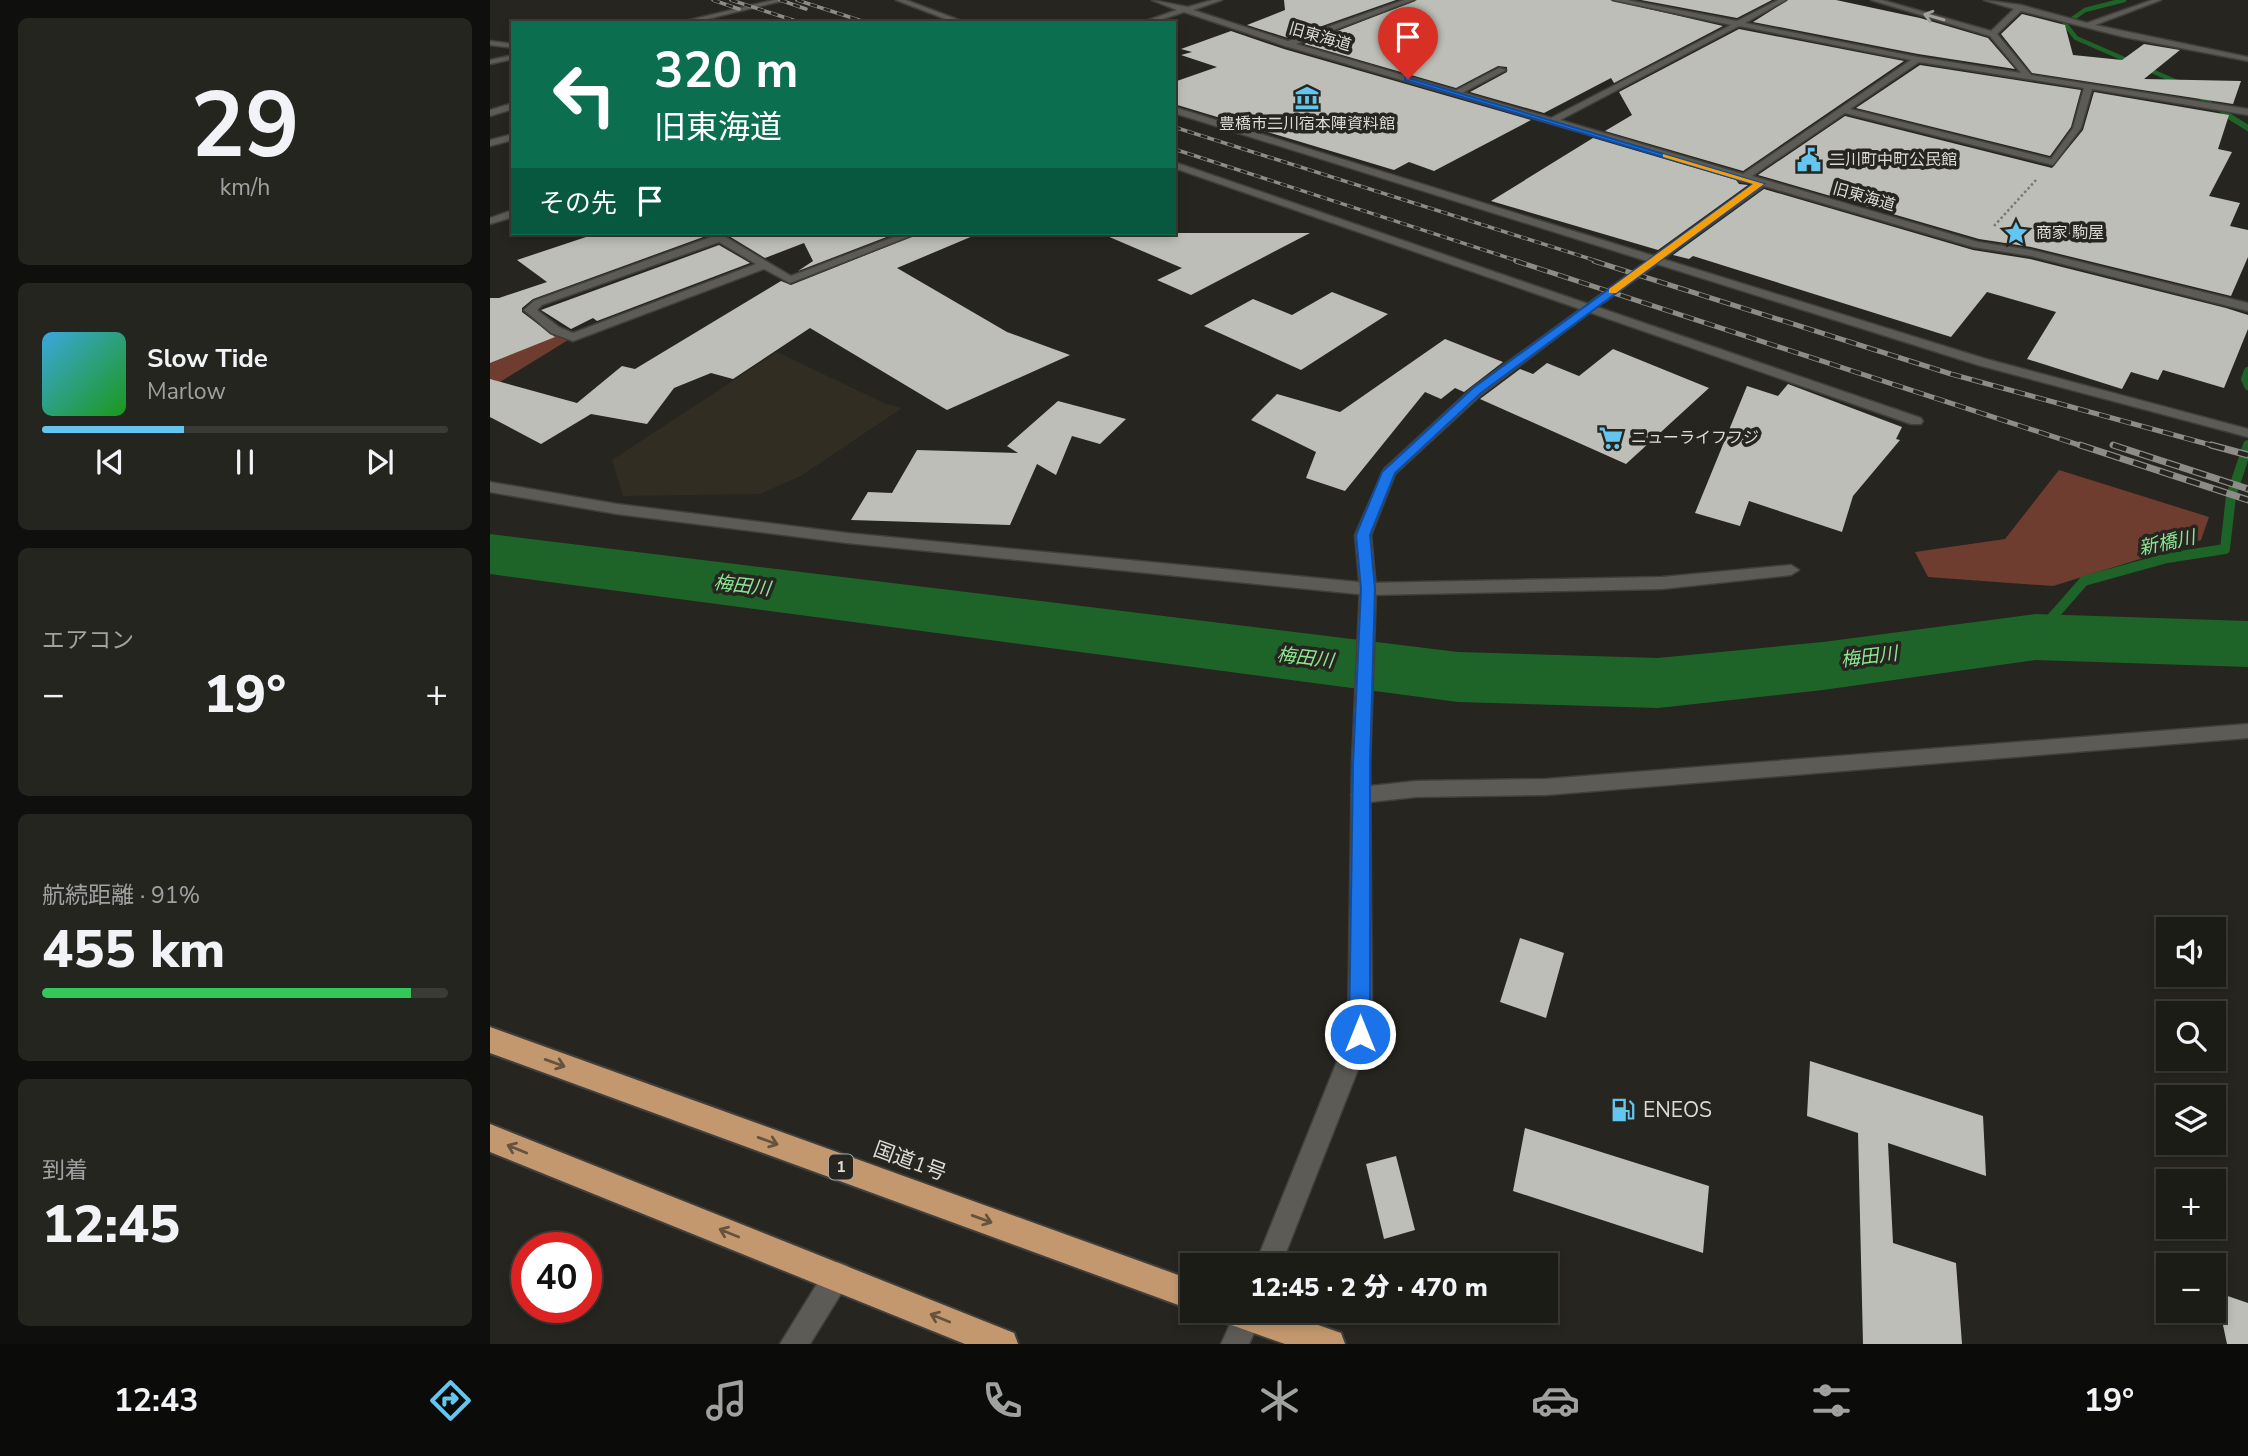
<!DOCTYPE html>
<html lang="ja">
<head>
<meta charset="utf-8">
<style>
  body { margin:0; font-family:"Nunito Sans","Noto Sans JP",sans-serif; background:#252520; color:#f1f3f6; height:100vh; display:flex; flex-direction:column; font-size:26px; white-space:nowrap }
  * { box-sizing:border-box; margin:0 }
  p { font-size:23px; color:#a0a1a1 }
  .icon { flex:none; width:38px; height:38px; fill:none; stroke:currentColor; stroke-width:2; stroke-linecap:round; stroke-linejoin:round }
  .map { position:relative; flex:1; overflow:hidden }
  .drawer { display:flex; flex-direction:column; gap:18px; padding:18px; background:#0f0f0d; width:490px }
  .drawer>* { flex:none }
  .top-card { position:absolute; left:21px; top:21px; width:665px; height:214px; border-radius:0px; box-shadow:0 4px 10px #0003,0 0 0 2px #3a3a36; background:#0b6e4f; color:#fff; overflow:hidden }
  .tools { position:absolute; left:1666px; top:917px; display:grid; gap:14px }
  .tools a { display:grid; place-items:center; width:70px; height:70px; border-radius:0px; background:#1c1c17; box-shadow:0 4px 10px #0003,0 0 0 2px #3a3a36; font-size:35px }
  .speed { position:absolute; left:21px; top:1232px; display:flex; gap:14px; font-size:35px; font-weight:700; text-align:center }
  .speed>* { display:grid; place-content:center; width:91px; height:91px; border-radius:50%; background:#1c1c17; box-shadow:0 4px 10px #0003,0 0 0 2px #3a3a36; line-height:1 }
  .speed .limit { border:10px solid #d22; background:#fff; color:#111 }
  .pin { position:absolute; display:grid; place-items:center; width:60px; height:60px; color:#fff; margin:-72px -30px; border-radius:50% 50% 50% 0; rotate:-45deg; box-shadow:0 0 7px #0007 }
  .pin .icon { rotate:45deg }
  .me { position:absolute; width:77px; margin:-38px; rotate:0deg; stroke-linejoin:round; filter:drop-shadow(0 0 5px #0008) }
  .turn { display:flex; align-items:center; gap:24px; height:147px; padding:0 28px; font-size:32px }
  .turn .icon { width:91px; height:91px; stroke-width:2.5 }
  .turn b { display:block; font-size:49px; line-height:60px }
  .then { display:flex; align-items:center; height:66px; padding:0 28px; background:#0003; gap:14px; font-size:26px }
  .big { font-size:52px; font-weight:800; line-height:1.1 }
  .drawer .widget { flex:1; display:flex; flex-direction:column; justify-content:center; gap:10px; min-width:0; padding:0 24px; border-radius:10px; background:#252520 }
  .drawer .dial { align-items:center; gap:0 }
  .dial b { font-size:91px; line-height:1 }
  .song { display:flex; align-items:center; gap:21px }
  .cover { width:84px; height:84px; border-radius:10px; background:linear-gradient(135deg,hsl(200 70% 55%),hsl(120 70% 35%)) }
  .played { height:7px; border-radius:4px; background:linear-gradient(90deg,#64c5ee 35%,#3a3a36 35%) }
  .keys { display:flex; justify-content:space-around; direction:ltr }
  .heat { display:flex; justify-content:space-between; align-items:center; font-size:38px; direction:ltr }
  .charge { height:10px; border-radius:5px; background:linear-gradient(90deg,#34c759 91%,#3a3a36 0) }
  .trip { position:absolute; left:690px; top:1253px; width:378px; height:70px; border-radius:0px; background:#1c1c17; box-shadow:0 4px 10px #0003,0 0 0 2px #3a3a36; font-weight:800; line-height:70px; text-align:center }
  .menu { display:flex; height:112px; justify-content:space-around; align-items:center; background:#0b0b09; color:#a0a1a1 }
  .menu .icon { width:49px; height:49px }
  .menu .on { color:#64c5ee }
  .menu b { font-size:32px; color:#f1f3f6 }
  main { display:flex; flex:1; min-height:0 }
  .map>svg:first-child { display:block }
  .built { fill:#312d22 }
  .green { fill:#6e3d30 }
  .lines { fill:none; stroke-linecap:round; stroke-linejoin:round }
  .stream-far3 { stroke:#1e6428; stroke-width:4.5 }
  .stream-far2 { stroke:#1e6428; stroke-width:6 }
  .stream-far1 { stroke:#1e6428; stroke-width:8 }
  .stream { stroke:#1e6428; stroke-width:10 }
  .river { fill:#1e6428; fill-rule:evenodd }
  .building { fill:#bcbeb7 }
  .service-casing { stroke:#403f3b; stroke-width:3 }
  .minor-casing { stroke:#403f3b; stroke-width:3 }
  .tertiary-casing { stroke:#403f3b; stroke-width:3 }
  .trunk-casing { stroke:#403f3b; stroke-width:4 }
  .path { stroke:#7a7874; stroke-width:2.5; stroke-dasharray:2.5 2.5; stroke-linecap:butt }
  .service { fill:#5d5b55; fill-rule:evenodd }
  .minor { fill:#5d5b55; fill-rule:evenodd }
  .tertiary { fill:#5d5b55; fill-rule:evenodd }
  .trunk { fill:#c4986e; fill-rule:evenodd }
  .rail-far2-casing { stroke:#8e8c88; stroke-width:3.5 }
  .rail-far1-casing { stroke:#8e8c88; stroke-width:5 }
  .rail-casing { stroke:#8e8c88; stroke-width:7 }
  .rail-far2 { stroke:#26251f; stroke-width:2.5; stroke-dasharray:7; stroke-linecap:butt }
  .rail-far1 { stroke:#26251f; stroke-width:3.5; stroke-dasharray:11; stroke-linecap:butt }
  .rail { stroke:#26251f; stroke-width:4.5; stroke-dasharray:14; stroke-linecap:butt }
  .oneway { stroke:#a3a19d }
  .oneway2 { stroke:#65533f }
  .route { fill:#1a73e8; stroke:#114b97; stroke-width:2 }
  .slow { fill:#f59e0b }
  .labels { text-anchor:middle; dominant-baseline:central; stroke-width:7; stroke-linejoin:round; paint-order:stroke }
  .far-street-label { font-size:16px; fill:#dddbd8; stroke:#26251f }
  .far-poi-label { font-size:16px; fill:#dddbd8; stroke:#26251f; text-anchor:start }
  .shield { fill:#26251f; stroke:#a6a4a0; stroke-width:2 }
  .shield-label { font-size:16px; font-weight:bold; fill:#dddbd8 }
  .water-label { font-size:19px; font-style:italic; fill:#8be692; stroke:#26251f }
  .near-poi-label { font-size:21px; fill:#dddbd8; stroke:#26251f; text-anchor:start }
  .near-street-label { font-size:21px; fill:#dddbd8; stroke:#26251f }
</style>
</head>
<body>
<main>
<section class="drawer">
<div class="widget dial"><b>29</b><p>km/h</p></div>
<div class="widget">
<div class="song"><i class="cover"></i><div><b>Slow Tide</b><p>Marlow</p></div></div>
<div class="played"></div>
<div class="keys"><svg class="icon" aria-label="previous" viewBox="0 0 24 24"><path d="M18 5L8 12l10 7zM5 5v14"/></svg><svg class="icon" aria-label="pause" viewBox="0 0 24 24"><path d="M8 5v14M16 5v14"/></svg><svg class="icon" aria-label="next" viewBox="0 0 24 24"><path d="M6 5l10 7-10 7zM19 5v14"/></svg></div>
</div>
<div class="widget"><p>エアコン</p>
<div class="heat"><a>−</a><b class="big">19°</b><a>+</a></div>
</div>
<div class="widget"><p>航続距離 · 91%</p><b class="big">455 km</b><div class="charge"></div></div>
<div class="widget"><p>到着</p><b class="big">12:45</b></div>
</section>
<div class="map">
<svg width="1758" height="1344" viewBox="0 0 1758 1344">
  <rect width="100%" height="100%" fill="#26251f"/>
  <!-- built -->
  <path class="built" d="M287,352L396,404L412,408L311,476L270,494L133,496L122,460Z"/>
  <!-- green -->
  <path class="green" d="M65,330L83,337L10,382H0V356Z
    M1569,470L1719,517L1711,540L1563,586L1438,577L1425,552L1515,539Z"/>
  <g class="lines">
    <!-- stream-far3 -->
    <path class="stream-far3" d="M1634,0L1595,10L1575,24L1586,38L1687,82L1740,116"/>
    <!-- stream-far2 -->
    <path class="stream-far2" d="M1737,115L1758,128"/>
    <!-- stream-far1 -->
    <path class="stream-far1" d="M1758,371L1755,379L1758,386"/>
    <!-- stream -->
    <path class="stream" d="M1545,637L1594,581L1677,558L1735,549L1741,496L1758,445"/>
    <!-- river -->
    <path class="river" d="M0,534L968,652L1168,658L1333,642L1545,614L1758,621V667L1545,660L1333,690L1168,708L968,702L0,574Z"/>
  </g>
  <!-- building -->
  <path class="building" d="M794,0H906L798,38L757,25L795,10Z
    M927,0H1120L1233,26L1124,83L1121,78L1054,113L980,92L1017,72V67L1008,66L966,88L814,44Z
    M1151,0H1282L1247,18Z
    M1298,0H1346L1430,18L1498,38L1525,69L1428,54L1263,22Z
    M1532,14L1575,25L1583,55L1632,60L1654,44L1690,50L1654,79L1751,81L1743,104L1542,73L1511,34Z
    M1249,29L1414,61L1253,171L1115,131L1142,115L1129,92Z
    M741,31L794,49L1041,120L944,171L919,162L904,170L684,104V82L727,67L691,55L702,52L691,49Z
    M1430,65L1591,90L1581,127L1560,156L1366,108Z
    M1604,92L1739,115L1728,149L1742,152L1719,196L1750,203L1740,226L1758,230V257L1741,296L1541,247L1489,239L1268,175L1355,116L1562,168L1593,130Z
    M1103,138L1246,180L1249,184L1258,185L1168,250L1001,201Z
    M1274,189L1483,250L1540,259L1736,308L1758,315V329L1734,388L1673,370L1668,380L1641,372L1632,389L1537,359L1566,312L1497,292L1461,337L1203,256L1199,259L1183,255Z
    M108,233H214L216,236L43,299L32,308V312L65,337L0,363V298H9L57,282L27,260Z
    M234,233H407L308,271L323,261L314,243L275,258Z
    M431,233H490L407,268L517,332L580,355L457,410L320,328L243,379L221,373L184,388L157,424L101,414L51,444L0,417V379L87,403L132,366L145,369L291,281L301,285Z
    M610,233H820L701,295L667,280L692,268Z
    M229,245L260,263L107,321L103,318L81,329L51,310Z
    M842,292L898,314L811,370L714,326L763,299L802,315Z
    M955,339L1013,362L974,392L965,388L951,399L935,392L855,491L816,478L826,452L761,420L787,394L850,412Z
    M1123,349L1219,388L1136,464L990,399L1030,369L1043,374L1057,363L1089,376Z
    M1298,384L1412,427L1406,439L1410,440L1363,496L1352,532L1259,501L1250,526L1205,513L1257,386L1288,396Z
    M568,401L636,419L610,444L582,436L566,475L547,464L520,525L361,520L378,492L402,493L427,450L528,453L517,446Z
    M1030,938L1074,953L1056,1018L1010,1002Z
    M1320,1061L1493,1116L1496,1176L1398,1143L1403,1243L1466,1263L1472,1344H1373L1368,1133L1317,1116Z
    M1035,1128L1219,1186L1213,1253L1023,1191Z
    M906,1156L925,1230L894,1239L876,1164Z
    M1726,1292L1758,1303V1344H1737Z"/>
  <g class="lines">
    <!-- service casing -->
    <g class="service-casing">
      <path id="service" d="M1009,68L1016,70L968,95L961,93Z"/>
    </g>
    <!-- minor casing -->
    <g class="minor-casing">
      <path id="minor" d="M284,0H296L201,23H187Z
        M406,0H416L477,23H466Z
        M662,0L698,7L722,0H732L703,10L798,41L914,0H924L806,44L1061,118L1241,25L1123,0H1137L1247,21L1288,0H1296L1255,23L1428,57L1531,73L1500,36L1381,0H1392L1501,31L1524,9L1494,0L1531,5L1597,23L1662,0H1671L1605,25L1758,57V61L1634,37L1531,11L1507,34L1541,75L1758,109V115L1602,89L1591,128L1563,165L1355,113L1262,176L1488,242L1541,250L1758,303V311L1541,256L1483,247L1274,186L1173,259L1496,359L1758,429V437L1488,365L1167,264L1114,302H1106V298L1157,261L684,113V107L1164,256L1265,183L1249,181L1248,178L795,46L694,12L661,23H650L687,10ZM1249,26L1421,60L1253,174L1070,120ZM1429,62L1594,88L1583,128L1561,159L1360,109Z
        M0,41L23,44V48L0,45Z
        M23,55V59L0,64V60Z
        M23,103V109L0,116V110Z
        M23,134V140L0,146V140Z
        M684,162L1431,418L1433,421L1431,424H1421L684,168Z
        M23,210V217L0,224V218Z
        M217,233H229L301,276L414,233H428L300,283L274,269L83,341L61,333L34,310L44,301L221,237ZM229,242L266,264L83,333L69,327L47,310L52,305Z
        M0,482L127,504L357,533L878,583L1172,577L1301,565L1309,570L1301,575L1172,589L878,595L357,543L127,514L0,492Z
        M1758,724V738L1056,795L926,797L871,803L864,801L861,795L864,789L871,787L926,781L1056,779Z
        M348,1262L358,1266L362,1276L320,1344H290L338,1266Z"/>
    </g>
    <!-- tertiary casing -->
    <g class="tertiary-casing">
      <path id="tertiary" d="M1106,298L1116,300L992,394L905,474L881,535L886,589L880,764L882,1034L791,1265H765L858,1034L862,764L870,589L865,535L894,469L982,388Z
        M746,1311H774L759,1344H731Z"/>
    </g>
    <!-- trunk casing -->
    <g class="trunk-casing">
      <path id="trunk" d="M0,1027L702,1280V1310L0,1053Z
        M0,1124L524,1333L528,1344H475L0,1152Z
        M729,1311H788L851,1333L855,1344H795L733,1322Z"/>
    </g>
    <!-- path -->
    <path class="path" d="M1504,226L1546,180"/>
    <!-- service -->
    <use href="#service" class="service"/>
    <!-- minor -->
    <use href="#minor" class="minor"/>
    <!-- tertiary -->
    <use href="#tertiary" class="tertiary"/>
    <!-- trunk -->
    <use href="#trunk" class="trunk"/>
    <!-- rail-far2 casing -->
    <g class="rail-far2-casing">
      <path id="rail-far2" d="M223,0L249,9
        M241,0L312,23
        M290,0L316,9
        M307,0L378,23
        M684,127L1110,262
        M684,149L1031,262"/>
    </g>
    <!-- rail-far1 casing -->
    <g class="rail-far1-casing">
      <path id="rail-far1" d="M1026,261L1595,447
        M1104,261L1461,374L1728,447
        M1623,445L1628,447"/>
    </g>
    <!-- rail casing -->
    <g class="rail-casing">
      <path id="rail" d="M1590,445L1758,500
        M1623,445L1758,489
        M1721,445L1758,455"/>
    </g>
    <!-- rail-far2 -->
    <use href="#rail-far2" class="rail-far2"/>
    <!-- rail-far1 -->
    <use href="#rail-far1" class="rail-far1"/>
    <!-- rail -->
    <use href="#rail" class="rail"/>
  </g>
  <!-- one-way arrows -->
  <defs><path id="oneway-shaft" d="M-6 0H5M1.5-3L5.5 0L1.5 3" fill="none" stroke-width="1.6" stroke-linecap="round" stroke-linejoin="round" transform="scale(1.75)"/></defs>
  <use class="oneway" href="#oneway-shaft" transform="translate(1444 17) rotate(-164)"/>
  <g class="oneway2">
    <use href="#oneway-shaft" transform="translate(65 1063) rotate(20)"/>
    <use href="#oneway-shaft" transform="translate(278 1141) rotate(20)"/>
    <use href="#oneway-shaft" transform="translate(27 1149) rotate(-158)"/>
    <use href="#oneway-shaft" transform="translate(492 1219) rotate(20)"/>
    <use href="#oneway-shaft" transform="translate(239 1233) rotate(-158)"/>
    <use href="#oneway-shaft" transform="translate(450 1318) rotate(-158)"/>
  </g>
  <!-- route -->
  <path class="route" d="M915,77L1274,184L991,393L905,473L880,535L885,589L880,764V1034L877,1041L870,1044L862,1041L859,1034L863,764L871,589L866,535L892,472L983,388L1263,184L915,80Z"/>
  <!-- slow -->
  <path class="slow" d="M1173,154L1274,184L1126,293H1119V289L1263,184L1173,157Z"/>
  <!-- icons -->
  <defs>
    <g id="museum-bare" transform="scale(1.89)"><path d="M0-6L6-3V-2H-6V-3ZM-5-1h2V3h-2ZM-1-1h2V3h-2ZM3-1h2V3H3ZM-6 4H6V6H-6Z" fill="#64c5ee" stroke="#26251f" stroke-width="2.5" paint-order="stroke"/></g>
    <g id="civic-bare" transform="scale(1.89)"><path d="M-.6-6.5H3V-4.5H.6V-3L4-1V1h2V6H-6V1h2V-1L-.6-3ZM-1.2 2.5V6h2.4V2.5Z" fill="#64c5ee" stroke="#26251f" stroke-width="2.5" paint-order="stroke"/></g>
    <g id="sight-bare" transform="scale(1.89)"><path d="M0-6L1.8-2.2L6-1.7L2.9 1.2L3.7 5.4L0 3.3L-3.7 5.4L-2.9 1.2L-6-1.7L-1.8-2.2Z" fill="#64c5ee" stroke="#26251f" stroke-width="2.5" paint-order="stroke"/></g>
    <g id="supermarket-bare" transform="scale(1.89)"><path d="M-6-5.5h2.5l.6 2H6L4.5 2H-2.5L-4.4-4H-6ZM-1.5 3.2a1.3 1.3 0 1 0 .1 0ZM3 3.2a1.3 1.3 0 1 0 .1 0Z" fill="#64c5ee" stroke="#26251f" stroke-width="2.5" paint-order="stroke"/></g>
    <g id="fuel-bare" transform="scale(1.89)"><path d="M-5.5-6h7V0h2V4h1.3V-2.5L3-4.5l.8-.8L6-3V5H2.5V1h-1V6h-7ZM-4.2-4.7v3.2H.2V-4.7Z" fill="#64c5ee" stroke="#26251f" stroke-width="2.5" paint-order="stroke"/></g>
  </defs>
  <g fill-rule="evenodd">
    <use href="#museum-bare" x="817" y="98"/>
    <use href="#civic-bare" x="1319" y="160"/>
    <use href="#sight-bare" x="1526" y="233"/>
    <use href="#supermarket-bare" x="1121" y="438"/>
    <use href="#fuel-bare" x="1133" y="1110"/>
  </g>
  <g class="labels">
    <!-- far-street labels -->
    <g class="far-street-label">
      <text transform="translate(830 37) rotate(16)">旧東海道</text>
      <text transform="translate(1374 197) rotate(16)">旧東海道</text>
    </g>
    <!-- far-poi labels -->
    <g class="far-poi-label">
      <text x="817" y="124" text-anchor="middle">豊橋市二川宿本陣資料館</text>
      <text x="1339" y="160">二川町中町公民館</text>
      <text x="1546" y="233">商家 駒屋</text>
      <text x="1141" y="438">ニューライフフジ</text>
    </g>
    <!-- shield labels -->
    <rect class="shield" x="339" y="1154.5" width="24" height="25" rx="5"/>
    <g class="shield-label">
      <text x="351" y="1167">1</text>
    </g>
    <!-- water labels -->
    <g class="water-label">
      <text transform="translate(1677 543) rotate(-12)">新橋川</text>
      <text transform="translate(252 586) rotate(7)">梅田川</text>
      <text transform="translate(1379 657) rotate(-7)">梅田川</text>
      <text transform="translate(815 658) rotate(7)">梅田川</text>
    </g>
    <!-- near-poi labels -->
    <g class="near-poi-label">
      <text x="1153" y="1110">ENEOS</text>
    </g>
    <!-- near-street labels -->
    <g class="near-street-label">
      <text transform="translate(420 1161) rotate(20)">国道1号</text>
    </g>
  </g>
</svg>
<div class="tools">
<a><svg class="icon" aria-label="sound" viewBox="0 0 24 24"><path d="M4 9h4l5-4v14l-5-4H4zM17 9q2 3 0 6"/></svg></a>
<a><svg class="icon" aria-label="search" viewBox="0 0 24 24"><circle cx="10" cy="10" r="6"/><path d="M15 15l6 6"/></svg></a>
<a><svg class="icon" aria-label="layers" viewBox="0 0 24 24"><path d="M12 4l9 5-9 5-9-5zM3 14l9 5 9-5"/></svg></a>
<a>+</a>
<a>−</a>
</div>
<div class="speed"><div class="limit">40</div></div>
<div class="pin" style="left:918px;top:79px;background:#d93025"><svg class="icon" aria-label="arrive" viewBox="0 0 24 24"><path d="M6 21V4h12l-3 4 3 4H6"/></svg></div>
<svg class="me" style="left:870px;top:1034px" viewBox="-20 -20 40 40"><circle r="17" fill="#1a73e8" stroke="#fff" stroke-width="3"/><path d="M0-11L8 9 0 5-8 9z" fill="#fff"/></svg>
<div class="trip">12:45 · 2 分 · 470 m</div>
<div class="top-card">
<div class="turn"><svg class="icon" aria-label="left" viewBox="0 0 24 24"><path d="M17 20v-9H6M10 6l-5 5 5 5"/></svg><div><b>320 m</b>旧東海道</div></div>
<div class="then">その先<svg class="icon" aria-label="arrive" viewBox="0 0 24 24"><path d="M6 21V4h12l-3 4 3 4H6"/></svg></div>
</div>
</div>
</main>
<nav class="menu">
<b>12:43</b>
<svg class="icon on" aria-label="directions" viewBox="0 0 24 24"><path d="M12 3l9 9-9 9-9-9zM9 14v-3h6M13 9l2 2-2 2"/></svg>
<svg class="icon" aria-label="music" viewBox="0 0 24 24"><path d="M9 18V5l10-2v13"/><circle cx="6" cy="18" r="3"/><circle cx="16" cy="16" r="3"/></svg>
<svg class="icon" aria-label="phone" viewBox="0 0 24 24"><path d="M5 4h4l2 5-3 2q2 4 5 5l2-3 5 2v4C11 20 4 13 5 4z"/></svg>
<svg class="icon" aria-label="climate" viewBox="0 0 24 24"><path d="M12 3v18M4 7l16 10M4 17L20 7"/></svg>
<svg class="icon" aria-label="car" viewBox="0 0 24 24"><path d="M5 17H2v-5l4-1 3-4h7l3 4 3 1v5h-3M9 17h6M6 11h13"/><circle cx="7" cy="17" r="2"/><circle cx="17" cy="17" r="2"/></svg>
<svg class="icon" aria-label="filters" viewBox="0 0 24 24"><path d="M4 7h16M4 17h16"/><circle cx="9" cy="7" r="2"/><circle cx="15" cy="17" r="2"/></svg>
<b>19°</b>
</nav>
</body>
</html>
